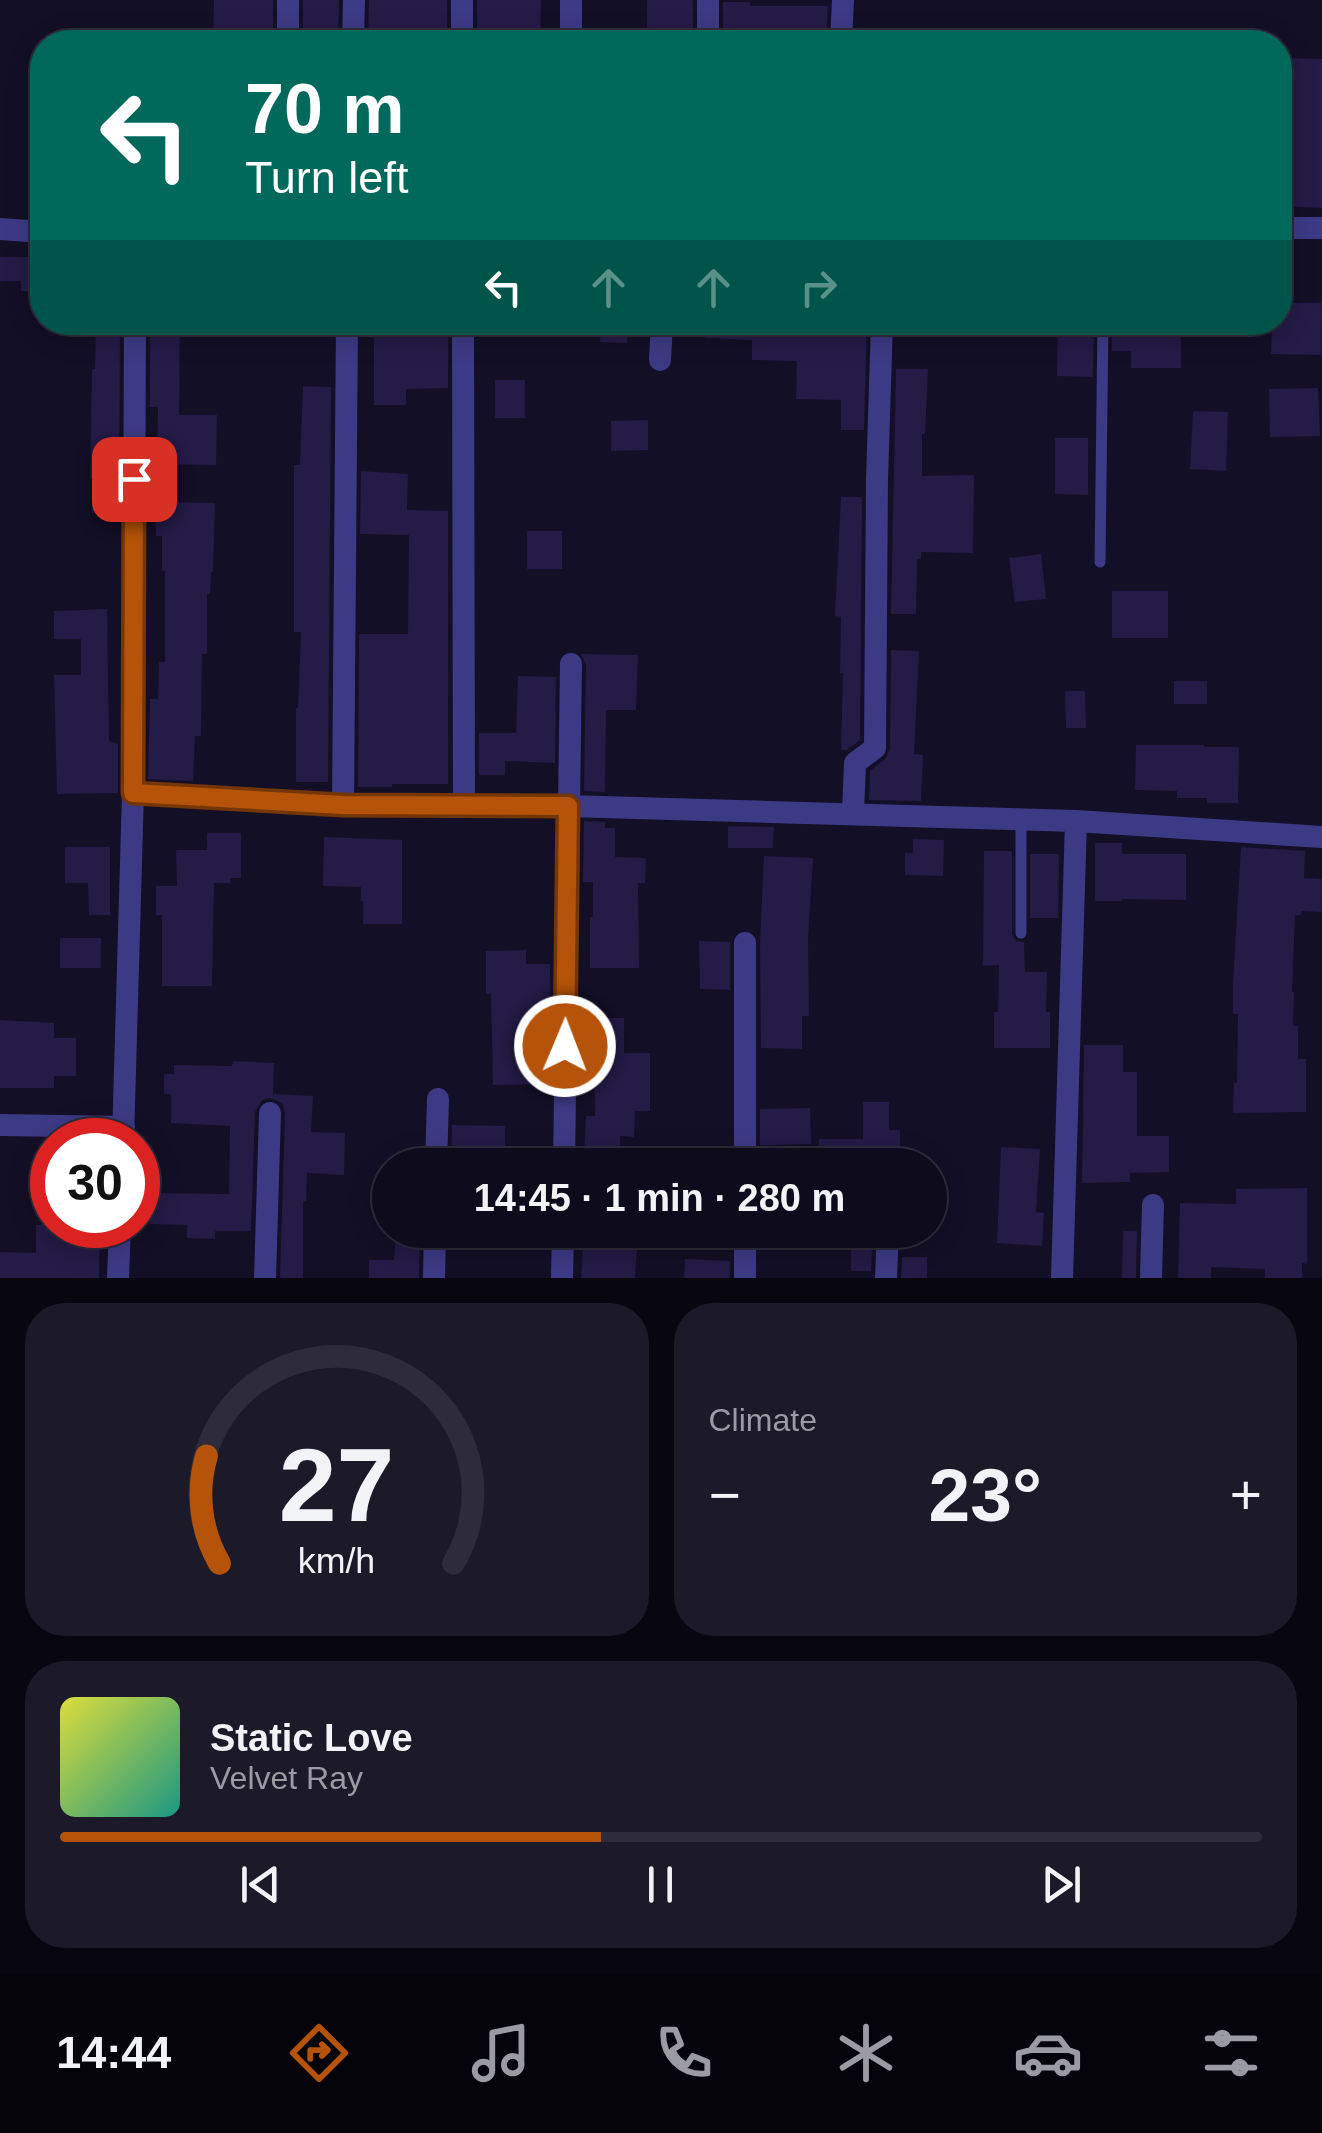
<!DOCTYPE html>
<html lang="en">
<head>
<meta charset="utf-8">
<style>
  body { margin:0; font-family:Helvetica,sans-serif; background:#1c1929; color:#f1f3f6; height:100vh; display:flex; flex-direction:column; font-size:38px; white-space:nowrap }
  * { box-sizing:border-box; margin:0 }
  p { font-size:32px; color:#9b9ba3 }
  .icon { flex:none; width:55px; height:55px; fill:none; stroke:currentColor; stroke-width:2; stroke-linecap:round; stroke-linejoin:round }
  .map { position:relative; height:1278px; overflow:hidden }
  .details { display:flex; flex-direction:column; gap:25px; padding:25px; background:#08060f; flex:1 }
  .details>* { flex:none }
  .guide { position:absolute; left:30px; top:30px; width:1262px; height:305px; border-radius:40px; box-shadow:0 5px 25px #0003,0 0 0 2px #2e2b3b; background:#00695c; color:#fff; overflow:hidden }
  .speed { position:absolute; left:30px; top:1118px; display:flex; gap:20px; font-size:50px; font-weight:700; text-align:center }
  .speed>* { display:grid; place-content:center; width:130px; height:130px; border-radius:50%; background:#0e0b1c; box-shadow:0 5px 25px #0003,0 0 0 2px #2e2b3b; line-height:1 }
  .speed .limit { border:15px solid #d22; background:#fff; color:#111 }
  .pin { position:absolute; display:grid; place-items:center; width:85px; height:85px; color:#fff; margin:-42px; border-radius:20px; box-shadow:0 5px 15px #0006 }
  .me { position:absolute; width:110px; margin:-55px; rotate:1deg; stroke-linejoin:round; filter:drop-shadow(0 0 8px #0008) }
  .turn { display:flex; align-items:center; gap:35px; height:210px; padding:0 50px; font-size:45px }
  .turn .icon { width:130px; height:130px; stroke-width:2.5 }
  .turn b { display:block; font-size:70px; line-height:85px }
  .lanes { display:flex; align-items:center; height:95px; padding:0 50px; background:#0003; justify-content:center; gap:50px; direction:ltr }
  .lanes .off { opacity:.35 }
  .big { font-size:75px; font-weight:600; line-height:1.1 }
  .details .tile { flex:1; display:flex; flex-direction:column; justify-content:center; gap:15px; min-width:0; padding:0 35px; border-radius:40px; background:#1c1929 }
  .details .dial { align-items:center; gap:0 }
  .dial svg { height:260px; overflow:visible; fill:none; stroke:#2e2b3b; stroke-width:7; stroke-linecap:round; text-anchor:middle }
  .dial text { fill:#f1f3f6; stroke:none }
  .song { display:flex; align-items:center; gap:30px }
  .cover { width:120px; height:120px; border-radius:15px; background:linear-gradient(135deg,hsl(60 70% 55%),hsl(170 70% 35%)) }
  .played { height:10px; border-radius:5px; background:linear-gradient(90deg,#b45309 45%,#2e2b3b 45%) }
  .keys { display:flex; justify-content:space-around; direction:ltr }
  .heat { display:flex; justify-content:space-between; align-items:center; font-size:55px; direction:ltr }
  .details .tiles { flex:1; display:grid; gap:25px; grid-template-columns:1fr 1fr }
  .tile:last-child { grid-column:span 2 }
  .trip { position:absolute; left:372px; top:1148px; width:575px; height:100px; border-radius:50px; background:#0e0b1c; box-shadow:0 5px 25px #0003,0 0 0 2px #2e2b3b; font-weight:600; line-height:100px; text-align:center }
  .tabs { display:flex; height:160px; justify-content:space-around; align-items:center; background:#06040b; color:#9b9ba3 }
  .tabs .icon { width:70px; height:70px }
  .tabs .on { color:#b45309 }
  .tabs b { font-size:45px; color:#f1f3f6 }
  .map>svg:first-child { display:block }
  .building { fill:#241b47 }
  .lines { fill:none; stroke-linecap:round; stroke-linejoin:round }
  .lane { stroke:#3d3a85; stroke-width:11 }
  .street { stroke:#3d3a85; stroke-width:22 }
  .route-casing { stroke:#753606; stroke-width:25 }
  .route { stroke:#b45309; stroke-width:18 }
</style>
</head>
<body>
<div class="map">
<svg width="1322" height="1278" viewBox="0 0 1322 1278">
  <rect width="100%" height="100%" fill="#130f26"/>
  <!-- building -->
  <path class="building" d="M214,0H273V42H213Z
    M303,0H339L338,42H303Z
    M369,0H447V42H368Z
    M477,0H541L540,42H477Z
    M647,0H693V42H647Z
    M723,2H750V6H828L826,38H777V34L723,35Z
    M1280,58L1322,59V208L1280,206V161L1290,166L1291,96H1280Z
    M0,257H42V292L21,291V281H0Z
    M1287,303H1322L1321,355L1271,354L1272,322L1287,320Z
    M96,322H120L119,514L92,513L93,479H90L92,369H95Z
    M150,322H180L179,415H217L216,465L157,464L158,407H150Z
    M417,322H448V388L406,389V405H374V326H417Z
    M601,322H628L627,343L600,342Z
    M705,322H867L864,430H841V400L796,399L797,361L752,360V340L705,338Z
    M1058,322H1094L1093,377L1057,376Z
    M1112,322H1181V368H1131V351H1112Z
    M896,369H928L925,434H922V476L974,475L973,553L921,552V559H917L916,614H891Z
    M495,380H525V418H495Z
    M303,386L331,387L328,782H296V708H298L301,632H294V465H300Z
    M1318,388L1320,436L1270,437L1269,389Z
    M1193,411L1228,412L1226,471L1190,469Z
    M648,420V450L611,451V421Z
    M1055,438H1088V495L1055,494Z
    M361,471L408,474L407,510L448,511V784H392V787H358L359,634H408L409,535L360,534Z
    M841,497H862L860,740L847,750H841L843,673H840L841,617L835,616Z
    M156,502L215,503L213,572H211L210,594H207V654H202L201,736H195L193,781L148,779L150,699H158L159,662H165V571H162V536H156Z
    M527,531H562V569H527Z
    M1041,554L1046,599L1015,602L1009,558Z
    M1112,591H1168V638H1112Z
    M107,609L109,741L118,744V793L57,794L54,675H81V639H54V611Z
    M891,650L919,651L914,754L923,755L921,801L869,800L870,771L885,759L890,749Z
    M581,654L638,655L636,710H606L605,792L584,791L586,664Z
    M518,676L556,677L555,763L505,761V775H479V733H516Z
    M1174,681H1207V704H1174Z
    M1065,691H1085L1086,728H1066Z
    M1136,745H1204V747H1239L1238,803H1207V798H1177V791L1135,790Z
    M584,821L605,822V828H615V857L646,858L645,883H638L639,968H590V917H593V882H583Z
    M728,826L774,827L773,848H728Z
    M207,833H241V878H230V883H214L212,986H162V915H156V886H177L176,850H207Z
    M324,837L402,840V924H363V901H361V887L323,886Z
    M913,839L944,840L943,876L905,875V853H913Z
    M1095,843H1122V854H1186V900L1122,899V901H1095Z
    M65,847H110V915H89L88,883H65Z
    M1241,847L1305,851L1304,878L1322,879L1321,912L1302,911L1301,915H1295L1292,992H1294L1293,1026H1298V1059H1306V1112L1233,1113L1234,1083H1237L1238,1014H1233V983Z
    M984,851H1012V934L1016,941L1024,942L1025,972H1047L1046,1012H1050V1048H994V1012H998L999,965L983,966Z
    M1030,854H1059L1058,918H1030Z
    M764,856L813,858L808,938L809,1016H802V1049L761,1048L760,943Z
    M60,938H101V968H60Z
    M699,941L730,942V990L700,989Z
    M526,950V964H550L551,1038H540L542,1084L493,1085L491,994H486V951Z
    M581,1018H624V1053H650V1111H635L634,1137L620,1136V1159L584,1157L586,1116H595L594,1048H592L591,1038H581Z
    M0,1020L54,1023V1038H76V1076H54V1088H0Z
    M1084,1045H1123V1072H1137V1136H1169V1172L1130,1173V1182L1082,1183Z
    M233,1061L274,1063L273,1094L313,1096L311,1132L345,1133L344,1175L307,1173L306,1201H303V1278H280L285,1113L283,1105L277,1100L269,1098L262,1100L255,1112L251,1231H215V1239L187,1238V1225L150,1224L151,1193L229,1194L230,1126L171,1123V1094H164V1074H174V1065L232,1066Z
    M863,1102H889V1130H900V1159H867V1165H819V1139H863Z
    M810,1108L811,1144L760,1145V1109Z
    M452,1125L505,1126V1165H451Z
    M1001,1147L1040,1149L1036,1212L1044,1213L1042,1246L997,1243Z
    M1307,1188V1264L1302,1263V1278H1265V1269L1211,1267V1278H1178L1180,1203L1236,1204V1189Z
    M36,1225H100L99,1278H0V1252L36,1253Z
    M396,1230H420L419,1278H369V1260H394Z
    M851,1230H873L871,1271H851Z
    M1123,1231H1137L1136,1278H1122Z
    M583,1246L637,1248L635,1278H581Z
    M902,1257H927V1278H901Z
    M685,1259L730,1261V1278H684Z"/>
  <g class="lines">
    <!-- lane -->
    <path class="lane" d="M984,324V322
      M1100,562L1103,322
      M1021,933V819"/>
    <!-- street -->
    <path class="street" d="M462,0V42
      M571,0V42
      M708,0V42
      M288,42V0
      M353,42L354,0
      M841,42L843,0
      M1280,228H1322
      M0,229L42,232
      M463,322L464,806
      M660,360L662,322
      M133,793L343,805L568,806L1076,821L1322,837
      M343,805L347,322
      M853,813L855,763L875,748L877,480L882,322
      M745,943V1165
      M0,1125L124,1127
      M123,1140L133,793L135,322
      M436,1165L438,1099
      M564,1165L571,664
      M745,1230V1278
      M118,1278L120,1225
      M265,1278L270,1113
      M434,1278L435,1230
      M562,1278L563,1230
      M886,1278L888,1230
      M1062,1278L1076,821
      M1151,1278L1153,1205"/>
  </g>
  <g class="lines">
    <!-- route casing -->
    <g class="route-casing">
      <path id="route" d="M134,479L133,793L343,805L568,806L565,1046"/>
    </g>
    <!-- route -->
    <use href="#route" class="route"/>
  </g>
</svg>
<div class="speed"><div class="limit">30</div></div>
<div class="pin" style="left:134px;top:479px;background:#d93025"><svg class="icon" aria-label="arrive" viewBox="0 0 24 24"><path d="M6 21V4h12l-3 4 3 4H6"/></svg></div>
<svg class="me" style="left:565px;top:1046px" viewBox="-20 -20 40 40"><circle r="17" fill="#b45309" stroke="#fff" stroke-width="3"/><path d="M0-11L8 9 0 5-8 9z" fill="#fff"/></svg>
<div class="trip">14:45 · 1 min · 280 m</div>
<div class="guide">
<div class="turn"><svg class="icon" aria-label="left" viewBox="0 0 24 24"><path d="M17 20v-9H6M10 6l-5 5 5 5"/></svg><div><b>70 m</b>Turn left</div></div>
<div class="lanes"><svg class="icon" aria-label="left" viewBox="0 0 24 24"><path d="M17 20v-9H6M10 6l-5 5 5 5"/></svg><svg class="icon off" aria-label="ahead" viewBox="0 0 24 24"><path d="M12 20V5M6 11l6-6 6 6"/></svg><svg class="icon off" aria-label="ahead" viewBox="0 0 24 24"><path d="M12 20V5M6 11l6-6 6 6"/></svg><svg class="icon off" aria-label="right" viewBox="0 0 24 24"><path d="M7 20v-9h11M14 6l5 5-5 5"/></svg></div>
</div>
</div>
<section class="details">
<div class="tiles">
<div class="tile dial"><svg viewBox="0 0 100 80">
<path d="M14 69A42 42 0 1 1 86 69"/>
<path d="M14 69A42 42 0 0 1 10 36" stroke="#b45309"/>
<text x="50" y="56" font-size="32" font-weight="700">27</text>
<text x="50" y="72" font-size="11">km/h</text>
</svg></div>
<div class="tile"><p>Climate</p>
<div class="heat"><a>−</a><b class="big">23°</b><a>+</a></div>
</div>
<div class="tile">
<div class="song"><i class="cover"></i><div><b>Static Love</b><p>Velvet Ray</p></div></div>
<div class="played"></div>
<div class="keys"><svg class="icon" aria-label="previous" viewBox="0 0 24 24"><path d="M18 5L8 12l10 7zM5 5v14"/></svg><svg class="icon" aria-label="pause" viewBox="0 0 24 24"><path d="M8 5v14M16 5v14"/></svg><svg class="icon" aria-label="next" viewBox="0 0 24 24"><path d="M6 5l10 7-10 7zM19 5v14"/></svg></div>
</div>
</div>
</section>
<nav class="tabs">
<b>14:44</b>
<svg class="icon on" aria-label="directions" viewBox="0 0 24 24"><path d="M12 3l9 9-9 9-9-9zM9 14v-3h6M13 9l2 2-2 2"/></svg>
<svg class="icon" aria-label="music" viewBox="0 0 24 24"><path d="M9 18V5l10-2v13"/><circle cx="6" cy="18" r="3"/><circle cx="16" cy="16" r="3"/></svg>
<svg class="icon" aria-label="phone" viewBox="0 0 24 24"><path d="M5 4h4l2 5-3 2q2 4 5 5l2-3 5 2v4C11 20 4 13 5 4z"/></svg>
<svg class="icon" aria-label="climate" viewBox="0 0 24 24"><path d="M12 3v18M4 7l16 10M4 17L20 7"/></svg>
<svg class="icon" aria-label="car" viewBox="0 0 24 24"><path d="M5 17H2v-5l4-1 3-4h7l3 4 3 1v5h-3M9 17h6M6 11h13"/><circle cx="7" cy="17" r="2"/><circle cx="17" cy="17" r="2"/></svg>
<svg class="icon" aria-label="filters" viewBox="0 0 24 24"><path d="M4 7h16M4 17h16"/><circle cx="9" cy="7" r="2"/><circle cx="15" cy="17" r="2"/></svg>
</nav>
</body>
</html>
